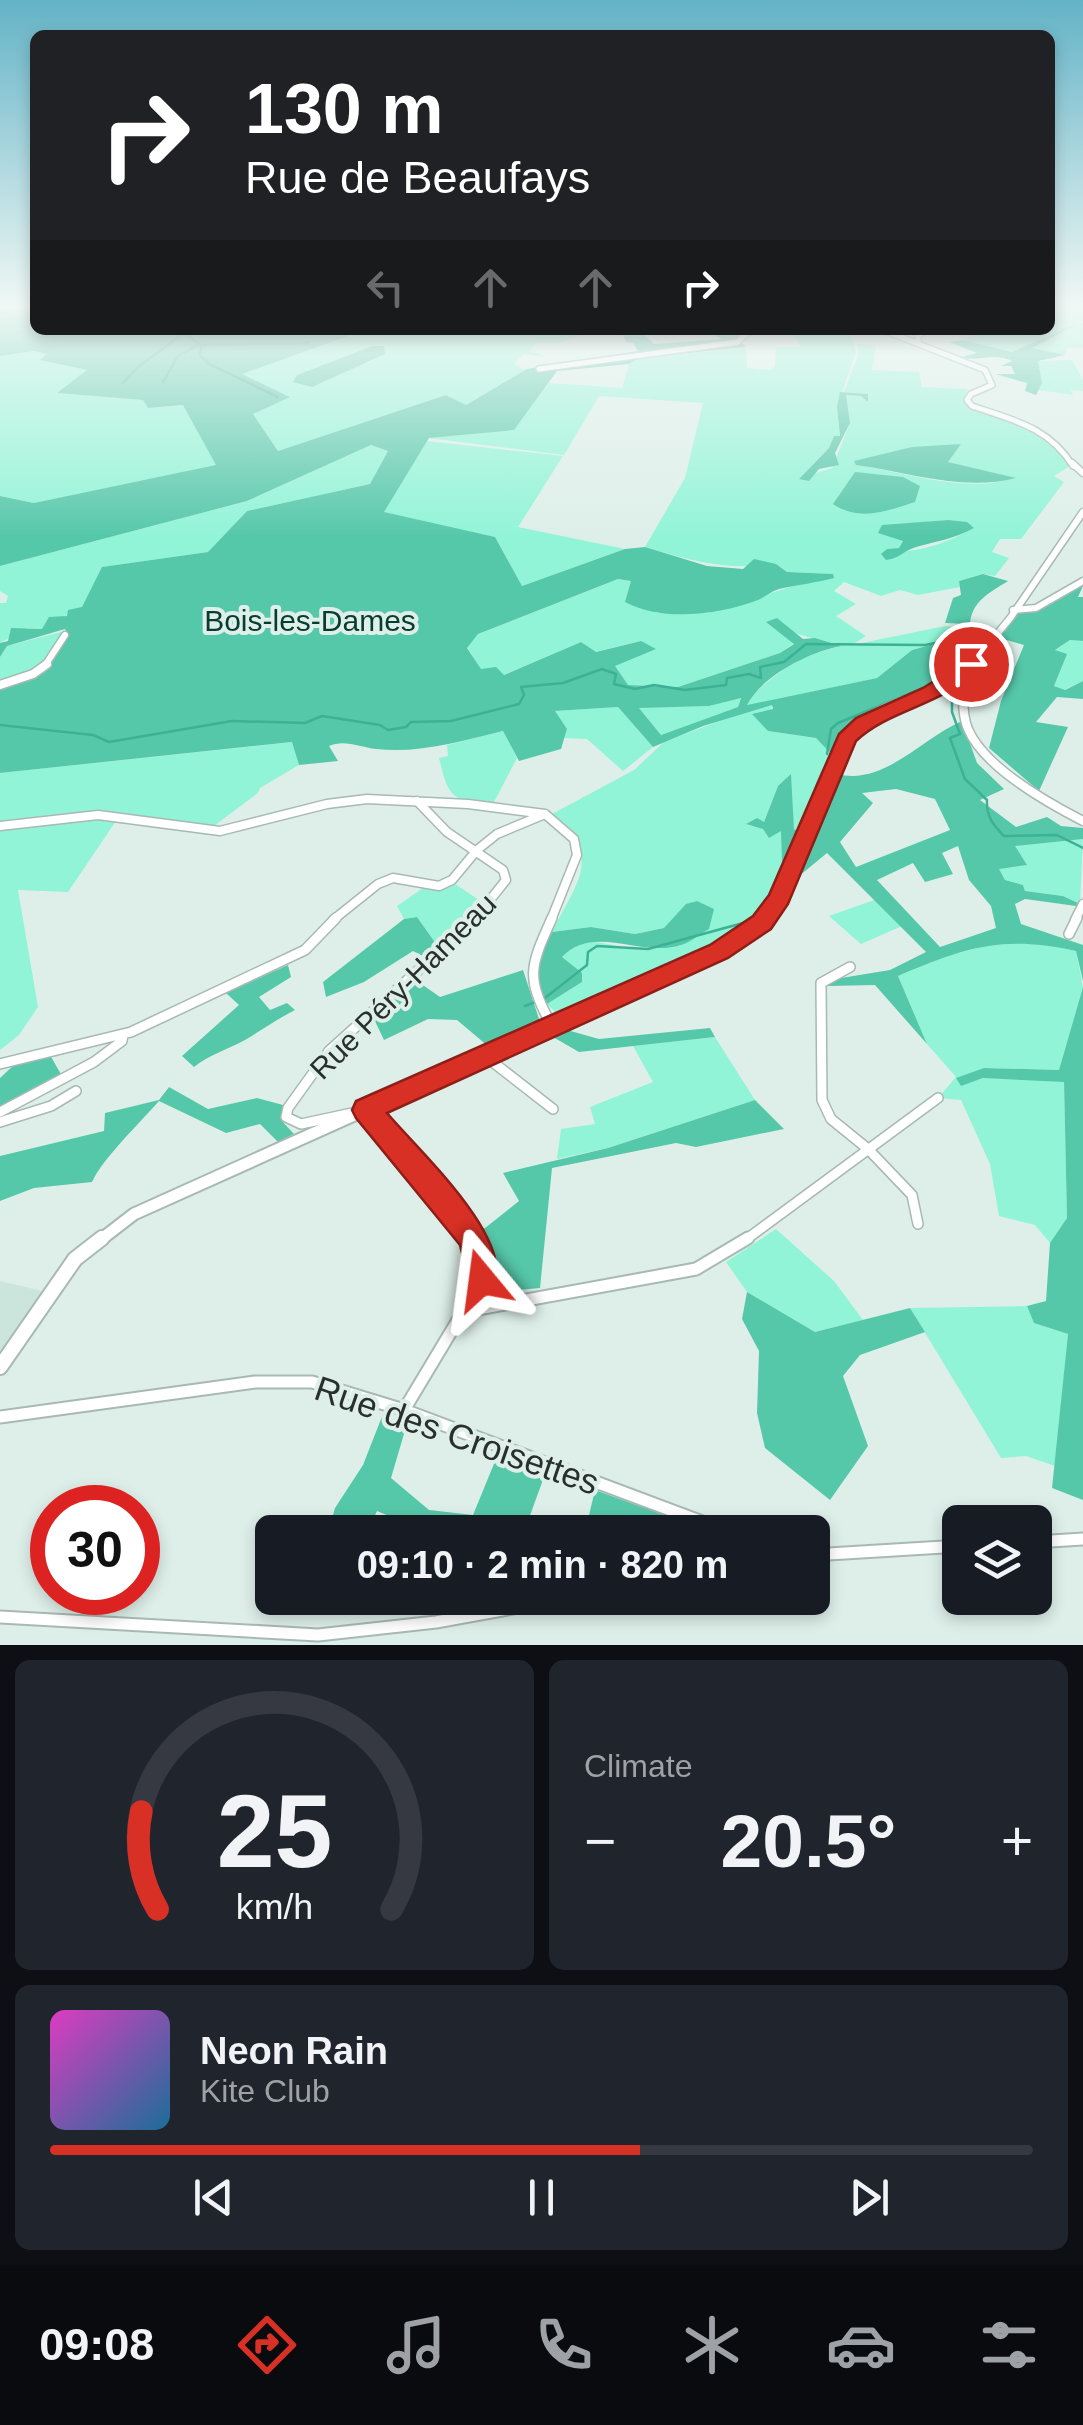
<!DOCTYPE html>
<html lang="en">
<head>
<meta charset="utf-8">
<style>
  body { margin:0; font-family:Arial,sans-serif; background:#20242c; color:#f1f3f6; height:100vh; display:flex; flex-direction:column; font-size:38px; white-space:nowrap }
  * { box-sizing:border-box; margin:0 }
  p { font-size:32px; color:#9ea1a6 }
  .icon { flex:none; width:55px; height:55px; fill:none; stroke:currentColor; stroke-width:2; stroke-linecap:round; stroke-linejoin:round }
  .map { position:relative; height:1645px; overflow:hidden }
  .sheet { display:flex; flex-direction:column; gap:15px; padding:15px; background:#0d0f14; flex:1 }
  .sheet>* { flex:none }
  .hud { position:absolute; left:30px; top:30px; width:1025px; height:305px; border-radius:15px; box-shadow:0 5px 15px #0003; background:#202124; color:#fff; overflow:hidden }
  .buttons { position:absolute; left:942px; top:1505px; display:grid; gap:20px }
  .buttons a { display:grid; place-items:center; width:110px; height:110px; border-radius:15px; background:#171b24; box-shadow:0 5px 15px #0003; font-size:50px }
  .speed { position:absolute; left:30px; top:1485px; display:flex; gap:20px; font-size:50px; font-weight:700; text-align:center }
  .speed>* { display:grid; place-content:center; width:130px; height:130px; border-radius:50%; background:#171b24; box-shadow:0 5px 15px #0003; line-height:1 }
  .speed .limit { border:15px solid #d22; background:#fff; color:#111 }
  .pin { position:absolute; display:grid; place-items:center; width:85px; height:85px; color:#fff; margin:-42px; border:5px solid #fff; border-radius:50%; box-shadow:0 2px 10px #0007 }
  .me { position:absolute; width:110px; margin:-55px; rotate:344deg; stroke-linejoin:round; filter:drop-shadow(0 0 8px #0008) }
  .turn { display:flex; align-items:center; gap:35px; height:210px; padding:0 50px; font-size:45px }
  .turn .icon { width:130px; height:130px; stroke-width:2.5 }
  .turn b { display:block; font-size:70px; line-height:85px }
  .lanes { display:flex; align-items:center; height:95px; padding:0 50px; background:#0003; justify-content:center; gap:50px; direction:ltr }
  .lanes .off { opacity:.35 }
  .big { font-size:75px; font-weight:700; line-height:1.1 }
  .sheet .tile { flex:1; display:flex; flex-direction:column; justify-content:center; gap:15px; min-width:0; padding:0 35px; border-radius:15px; background:#20242c }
  .sheet .dial { align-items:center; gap:0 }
  .dial svg { height:260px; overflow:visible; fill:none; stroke:#363941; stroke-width:7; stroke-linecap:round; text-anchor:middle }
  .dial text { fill:#f1f3f6; stroke:none }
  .song { display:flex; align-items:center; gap:30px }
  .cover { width:120px; height:120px; border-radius:15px; background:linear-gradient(135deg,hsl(310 70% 55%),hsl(200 70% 35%)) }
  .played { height:10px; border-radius:5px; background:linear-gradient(90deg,#d93025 60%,#363941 60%) }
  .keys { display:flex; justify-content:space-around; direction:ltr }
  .heat { display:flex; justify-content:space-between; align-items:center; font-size:55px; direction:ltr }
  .sheet .tiles { flex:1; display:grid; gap:15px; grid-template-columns:1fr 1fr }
  .tile:last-child { grid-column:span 2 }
  .trip { position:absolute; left:255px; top:1515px; width:575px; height:100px; border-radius:15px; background:#171b24; box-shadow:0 5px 15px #0003; font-weight:700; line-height:100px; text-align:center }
  .tabs { display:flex; height:160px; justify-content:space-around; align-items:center; background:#090b0e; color:#9ea1a6 }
  .tabs .icon { width:70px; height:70px }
  .tabs .current { color:#d93025 }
  .tabs b { font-size:45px; color:#f1f3f6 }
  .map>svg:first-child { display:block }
  .built { fill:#cce5dc }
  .green { fill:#92f4d7; fill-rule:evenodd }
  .forest { fill:#56c8aa; fill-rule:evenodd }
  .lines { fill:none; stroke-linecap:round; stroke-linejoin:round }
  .stream { stroke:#3db194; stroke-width:2.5 }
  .minor-far4-casing { stroke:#a8b9b4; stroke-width:8 }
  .minor-far3-casing { stroke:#a8b9b4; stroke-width:9 }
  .minor-far2-casing { stroke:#a8b9b4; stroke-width:11 }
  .minor-far1-casing { stroke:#a8b9b4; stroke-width:12 }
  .minor-casing { stroke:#a8b9b4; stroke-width:15 }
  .tertiary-far3-casing { stroke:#a8b9b4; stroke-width:9 }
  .tertiary-far2-casing { stroke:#a8b9b4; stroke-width:12 }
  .tertiary-far1-casing { stroke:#a8b9b4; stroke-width:15 }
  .tertiary-casing { stroke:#a8b9b4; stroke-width:18 }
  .minor-far4 { stroke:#fff; stroke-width:5 }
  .minor-far3 { stroke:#fff; stroke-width:6 }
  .minor-far2 { stroke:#fff; stroke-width:8 }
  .minor-far1 { stroke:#fff; stroke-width:9 }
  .minor { stroke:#fff; stroke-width:11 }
  .tertiary-far3 { stroke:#fff; stroke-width:6 }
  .tertiary-far2 { stroke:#fff; stroke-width:9 }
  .tertiary-far1 { stroke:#fff; stroke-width:11 }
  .tertiary { stroke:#fff; stroke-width:14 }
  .route { fill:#d93025; stroke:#8d1f18; stroke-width:2.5 }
  .labels { text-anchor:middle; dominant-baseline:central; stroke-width:8; stroke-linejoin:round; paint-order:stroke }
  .park-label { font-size:30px; fill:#073c30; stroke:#deefe9 }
  .street-label { font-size:30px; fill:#292f2d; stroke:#deefe9 }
  .near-street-label { font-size:35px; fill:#292f2d; stroke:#deefe9 }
</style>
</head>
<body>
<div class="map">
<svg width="1083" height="1645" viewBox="0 0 1083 1645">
  <rect width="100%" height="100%" fill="#deefe9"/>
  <!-- built -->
  <path class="built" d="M0,1281L42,1291L0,1358Z"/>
  <!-- green -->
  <path class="green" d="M1050,306H1083V321L1072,327L1083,323V348H1068L1065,355L1032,350L1041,340L1012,352L963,340L972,336L968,333L1050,330Z
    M365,330H585L584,334L560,343H536L529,351L545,356L523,354L514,364L527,371L466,405L446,395L278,451L253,414L288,396L241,374ZM371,346L384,347L369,363L361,362L312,387L297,375Z
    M790,330H849L856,352L837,407L840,436H834L829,448L800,478L832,468L850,423L845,395L867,394L844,392L859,353L857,344L876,345L872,370L919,372L922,387L968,389L964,401L985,414L1025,423L1065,454V462L1070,466L1054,476L1064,482L1021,539H1000L992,552L1009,558L995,576L983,574L959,581L960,587L918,595L900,590L881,596L844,582L834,591L856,604L836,616L866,636L852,645L945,626L986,631L974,641H944L912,650L877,678L745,706C765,677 805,653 838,647C813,637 791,634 767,622L794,643L780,653L678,687L628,685L614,666L641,641L595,652L581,642L503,675L481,670L467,647L478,634L618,579L631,581L656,613H707L832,574L787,572L776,564C728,571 691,561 645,547L685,478L703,403L599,396L564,455L428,438L513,430L549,383L622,388L629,364L638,358L746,348L747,368L771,370L775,366L776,347H801ZM960,445L947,462L1013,478C967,494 905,472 856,465ZM948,520L973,528C952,541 911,557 887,549L899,548L903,541L882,526Z
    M34,351L48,354L41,360L88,370L58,393L143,400L148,408L184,405L217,466L34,503L0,496V356Z
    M1072,360L1083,380V391L1071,390L1073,395L1038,390L1042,383L1038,361Z
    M427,441L563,456L518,527L625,549L522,586L495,537L387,515L384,511Z
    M371,445L388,451L370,484L247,511L208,552L103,567L82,607L42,629L27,628L0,643V603H6L8,596L0,591V566L247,501Z
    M61,632V641L49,664L0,683V657L7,646Z
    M1070,640L1083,641V681L1064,690L1054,686L1066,654L1054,651Z
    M741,697L738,707L661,735L638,707L709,706Z
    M772,705L768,731L816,738L834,757L804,835L794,829L790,802L778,786L764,822L748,825L782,830V861L789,874C779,890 769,912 754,924C700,967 623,989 559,1016L547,1004L582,982L581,973L561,957C585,932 603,945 630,948C646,950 664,946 680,946L664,928L635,934L591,927L552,932C578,880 603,858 552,814L634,770L664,742L748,710Z
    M618,707L653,747L623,771L587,739L564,738L567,729L554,711Z
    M503,731L517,758L493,804C451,800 449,799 439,758L448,756L447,745Z
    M293,742L299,765L260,788L258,793L214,826L100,811L0,822V773Z
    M78,819L116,821L68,892L18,890L38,1007L19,1035L0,1050V828Z
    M1083,839L1080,904L1063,896L1025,891L1023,885L1005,880L998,868L1026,865L1014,846Z
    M455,884L485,904L439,948L417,917L404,919L397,906L423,888H448Z
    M877,899L902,926L861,944L829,916Z
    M1003,941L1038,943L1076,951L1083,987L1059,1070L984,1068L961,1085L983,1078L1064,1081L1067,1219L1050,1243L1035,1225L999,1216L990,1164L961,1100L938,1098L956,1077L927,1044L898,976L944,957Z
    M715,1037L755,1100L608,1148L557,1159L561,1129L595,1124L590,1107L653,1082L633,1046Z
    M776,1229L834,1281L863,1320L815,1332L747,1292L726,1262Z
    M1027,1306L1035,1323L1068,1334L1055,1466L1026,1456L1001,1458L910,1308Z"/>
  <!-- forest -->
  <path class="forest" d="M0,306H35V330H365L242,374L290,397L253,414L278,451L446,395L466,405L527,369L638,351L633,343L626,342L621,330H640L654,344L722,339L713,335L731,333L745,337L741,342L746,347L638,358L629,364L557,371L514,430L429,438L384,512L495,537L522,586L625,549L645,547L707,566L743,569L754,559L776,564L787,572L833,574L834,578C815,583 797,585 779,589C771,591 765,597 758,600C719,615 662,622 625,602L631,581L618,579L478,634L467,648L481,669L496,667L504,675L581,642L596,652L641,641L656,649L615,666L628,685L678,687L780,653L794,644L766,622L777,618L803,639L815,638L841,646C809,652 762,676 747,705L877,678L912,650L944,641L960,642L945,651V664L964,672L863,723L834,757L816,738L768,731L752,714L773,709L772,705L703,726L653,747L618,707L555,711L567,729L561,749L519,761L503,731C462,741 418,754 376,749C360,747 344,739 329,746L338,761L299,765L292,742L0,773V685L45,672L69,636L65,629L7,646L0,657V643L8,641L11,628L42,629L49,617L67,616L68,610L82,607L102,567L208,552L247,511L370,484L388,451L371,445L247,501L0,566V496L34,503L216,465L183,405L148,408L143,400L57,393L87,370L40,360L47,354L34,351L0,356ZM741,698L738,707L661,735L639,708L709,706Z
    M1083,321L1032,348L1065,355L1038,361L1042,383L1036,395L1025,391L1027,383L995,374H1015L1011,366H1001L1012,361C993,352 980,362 962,357L977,353L934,336L949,342L963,340L1012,352Z
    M372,346H384L385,354L312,387L293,382L297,375Z
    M840,392L868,394V402L861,396L846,395L850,423L835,453L839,465L819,469L809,481L799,479L829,448L834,436H840L837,407Z
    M961,444L948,462L1016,478C963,492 909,472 856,465L854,461L912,447Z
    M855,472L903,477L920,486L915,502C887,511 859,522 833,504Z
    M948,520L967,522L974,528C954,539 937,541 916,547C903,551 899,559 886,560L881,554L887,549L899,548L903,541L878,533L882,525Z
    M983,574L1008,581C989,593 972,601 970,624L945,623L953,598L961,595L959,581Z
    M1083,586L1078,597H1083V641L1070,640L1055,650L1067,654L1054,686L1065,690L1083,681V699L1057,697L1036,722L1068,727L1039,791L989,748L1001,701L1024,645L996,637L1015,612L1031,613Z
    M962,721L977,763L1004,789L980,800L1016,827L1047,817L1061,826L1083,828V839L1015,846L1027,865L999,869L1005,880L1023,885L1025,891L1063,896L1080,904L1076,906L1025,899L1015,904L1021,924L1083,945V981L1076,951C1002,935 967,947 898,976L927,1044L875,985L828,986L835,979L890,970L926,952L827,853L793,881L837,774C884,786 922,738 962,721ZM896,789L935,799L950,830L856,867L840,842L873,803L862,793ZM958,846L969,880L991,906L996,928L940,947L877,880L913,863L925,882L953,874L942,853Z
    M791,774L794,829L804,835L789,874L782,861L781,831L769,838L763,829L746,824L757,818L764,822L778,786Z
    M697,901L714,909L709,929C700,934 691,942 681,945C642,958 593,923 562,957L582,973V982L547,1004C529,975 538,959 552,932L591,927L635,934L664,928L686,904Z
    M417,917L439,948L427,958L413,951L364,982L326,997L323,982L404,919Z
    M288,965L291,977L259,997L270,1010L287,1003L295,1010C277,1019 262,1030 245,1040C227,1050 210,1054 194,1067L182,1056L239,1005L226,993Z
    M523,970L540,1022L489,1047L457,1020L428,1019L384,1040L373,1017L417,981L440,997Z
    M1083,987V1500L1052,1488L1068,1334L1034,1323L1027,1306L1046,1301L1050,1243L1067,1218L1064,1082L983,1078L961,1086L956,1078L984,1068L1059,1070Z
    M560,1028L599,1039L710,1028L715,1037L579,1052L546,1033Z
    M50,1055L62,1076L0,1111V1078L15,1064Z
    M169,1087L208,1109L257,1098L283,1105L282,1121L294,1134L278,1142L260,1124L226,1133L159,1101C140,1123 103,1158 92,1182L34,1188L0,1201V1156L104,1131L105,1113L159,1100Z
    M755,1100L784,1129L696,1147L676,1143L552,1168L540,1288L505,1291L485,1263L476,1239L431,1179L437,1175L478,1228H485L519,1201L503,1173L608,1148Z
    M747,1292L815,1332L910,1308L925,1332L860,1355L843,1376L868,1446L830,1500L765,1448L757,1413L759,1351L742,1319Z
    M383,1414L406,1427L391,1478L429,1510L473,1515L498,1454L544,1477L524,1532H416L417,1528L377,1511L367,1532H328L335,1508L363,1465Z
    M595,1490L711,1532H585Z"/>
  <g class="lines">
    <!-- stream -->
    <path class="stream" d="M0,312L35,309
      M185,334L201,345L309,343
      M201,346L200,355L209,364L278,397
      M163,382L178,356L200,344
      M123,383L138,367L188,330
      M952,689V712L960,734L950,738L965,779L987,800C986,816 993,825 1004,836L1057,835L1083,848
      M0,725L93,735L109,742L232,721L305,723L322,716L380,725L388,730L406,727L411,722L451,721L519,704L524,695L521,687L563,683L602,669L616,674L614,684L635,689L654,685L685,690L726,685L727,678L749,674L761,678L760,667L784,662L806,644L925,645L986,633
      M827,754L831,729L838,723L938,682L959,666
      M545,998L587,965L588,952L597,946L648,949L754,920
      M525,1006L538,1001"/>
    <!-- minor-far4 casing -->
    <g class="minor-far4-casing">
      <path id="minor-far4" d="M883,330L985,370L992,385L971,394L967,400L972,406C1013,420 1049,427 1073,466
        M936,330L940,331
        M918,343V335L928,330
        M539,369L738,342L750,330"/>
    </g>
    <!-- minor-far3 casing -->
    <g class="minor-far3-casing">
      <path id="minor-far3" d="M1072,463L1083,473
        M1013,610L1036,608L1083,581
        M44,667L65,635"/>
    </g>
    <!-- minor-far2 casing -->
    <g class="minor-far2-casing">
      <path id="minor-far2" d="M961,675C964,692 961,713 968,729C984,767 1048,803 1083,821
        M0,685L33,674L47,664
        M417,801L447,832L503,870L506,880L474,920
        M0,826L98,815L220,831L327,804L367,799L468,804L545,814L574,839L577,855L551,920
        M333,920L378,884L393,878L439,886L452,880L477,850L497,834L545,814
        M1075,920L1083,904"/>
    </g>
    <!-- minor-far1 casing -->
    <g class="minor-far1-casing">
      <path id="minor-far1" d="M1069,934L1077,918
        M850,967L821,983L822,1100L831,1119L868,1149L912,1195L918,1224
        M552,1026C525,977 530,967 552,918
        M485,1056L553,1109
        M0,1064L131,1032L305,950L336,918
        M366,1110L474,1241
        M0,1112L94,1062L122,1041L123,1034
        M352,1113L301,1124L286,1117L288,1108L329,1051L476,918
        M0,1122L51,1106L76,1091
        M744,1241L938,1098"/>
    </g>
    <!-- minor casing -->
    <g class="minor-casing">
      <path id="minor" d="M482,1280L494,1295L515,1298
        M461,1312L696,1269L748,1238
        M404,1410L482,1280V1262L473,1238
        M0,1417L255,1382H312L404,1410L729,1532
        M1035,1542L1083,1539
        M812,1555L960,1546
        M0,1617L318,1635L436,1622L568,1598"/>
    </g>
    <!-- tertiary-far3 casing -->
    <g class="tertiary-far3-casing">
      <path id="tertiary-far3" d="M970,667L1011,617L1083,512"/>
    </g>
    <!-- tertiary-far2 casing -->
    <g class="tertiary-far2-casing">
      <path id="tertiary-far2" d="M764,920C807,866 806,792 848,738C878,698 938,701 972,664"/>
    </g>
    <!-- tertiary-far1 casing -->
    <g class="tertiary-far1-casing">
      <path id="tertiary-far1" d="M99,1241L134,1214L719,951L766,918"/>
    </g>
    <!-- tertiary casing -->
    <g class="tertiary-casing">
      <path id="tertiary" d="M0,1367L75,1259L102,1238"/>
    </g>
    <!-- minor-far4 -->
    <use href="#minor-far4" class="minor-far4"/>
    <!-- minor-far3 -->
    <use href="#minor-far3" class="minor-far3"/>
    <!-- minor-far2 -->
    <use href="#minor-far2" class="minor-far2"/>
    <!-- minor-far1 -->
    <use href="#minor-far1" class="minor-far1"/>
    <!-- minor -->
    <use href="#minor" class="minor"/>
    <!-- tertiary-far3 -->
    <use href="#tertiary-far3" class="tertiary-far3"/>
    <!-- tertiary-far2 -->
    <use href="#tertiary-far2" class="tertiary-far2"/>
    <!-- tertiary-far1 -->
    <use href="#tertiary-far1" class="tertiary-far1"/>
    <!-- tertiary -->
    <use href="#tertiary" class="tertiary"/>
  </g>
  <!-- sky -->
  <linearGradient id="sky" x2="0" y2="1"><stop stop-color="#63b3c6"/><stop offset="0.57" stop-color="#f0f8f5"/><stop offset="1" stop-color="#f0f8f5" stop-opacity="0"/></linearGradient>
  <rect width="1083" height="536" fill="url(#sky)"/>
  <!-- route -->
  <path class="route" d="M971,658L981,664C950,705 892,707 856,741L788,904L771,929L728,958L387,1113C419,1151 516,1239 494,1290L482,1295L471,1290L460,1245L356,1118L352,1110L356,1101L710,945L753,916L769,895L839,734L856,718L923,688Z"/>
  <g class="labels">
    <!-- park labels -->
    <g class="park-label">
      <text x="310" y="620">Bois-les-Dames</text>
    </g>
    <!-- street labels -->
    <g class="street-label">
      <text transform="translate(403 986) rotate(-45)">Rue Péry-Hameau</text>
    </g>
    <!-- near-street labels -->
    <g class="near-street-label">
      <text transform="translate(457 1435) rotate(19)">Rue des Croisettes</text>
    </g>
  </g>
</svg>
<div class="buttons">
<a><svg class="icon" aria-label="layers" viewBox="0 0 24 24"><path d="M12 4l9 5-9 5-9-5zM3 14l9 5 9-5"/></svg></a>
</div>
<div class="speed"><div class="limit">30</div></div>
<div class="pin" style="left:971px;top:664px;background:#d93025"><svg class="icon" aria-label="arrive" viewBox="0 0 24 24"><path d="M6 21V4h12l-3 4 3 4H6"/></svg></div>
<svg class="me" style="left:482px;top:1280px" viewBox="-20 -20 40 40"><path d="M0-17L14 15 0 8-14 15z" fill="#d93025" stroke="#fff" stroke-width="4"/></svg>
<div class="trip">09:10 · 2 min · 820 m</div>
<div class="hud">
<div class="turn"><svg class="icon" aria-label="right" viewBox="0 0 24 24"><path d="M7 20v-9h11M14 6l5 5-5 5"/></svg><div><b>130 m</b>Rue de Beaufays</div></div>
<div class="lanes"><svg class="icon off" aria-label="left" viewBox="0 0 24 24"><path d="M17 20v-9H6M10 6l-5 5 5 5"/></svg><svg class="icon off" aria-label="ahead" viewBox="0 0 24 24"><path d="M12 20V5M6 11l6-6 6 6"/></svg><svg class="icon off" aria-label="ahead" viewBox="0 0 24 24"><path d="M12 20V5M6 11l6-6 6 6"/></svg><svg class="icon" aria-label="right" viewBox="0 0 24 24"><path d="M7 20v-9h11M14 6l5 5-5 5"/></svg></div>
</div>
</div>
<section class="sheet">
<div class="tiles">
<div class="tile dial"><svg viewBox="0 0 100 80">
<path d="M14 69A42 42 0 1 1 86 69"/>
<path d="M14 69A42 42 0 0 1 9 39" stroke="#d93025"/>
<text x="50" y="56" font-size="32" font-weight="700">25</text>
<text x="50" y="72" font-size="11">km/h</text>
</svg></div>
<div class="tile"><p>Climate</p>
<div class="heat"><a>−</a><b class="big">20.5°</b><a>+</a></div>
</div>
<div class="tile">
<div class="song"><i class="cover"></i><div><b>Neon Rain</b><p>Kite Club</p></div></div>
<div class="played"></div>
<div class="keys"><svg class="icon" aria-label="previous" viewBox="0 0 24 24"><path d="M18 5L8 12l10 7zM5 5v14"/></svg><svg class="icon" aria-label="pause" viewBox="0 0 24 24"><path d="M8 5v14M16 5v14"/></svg><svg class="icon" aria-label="next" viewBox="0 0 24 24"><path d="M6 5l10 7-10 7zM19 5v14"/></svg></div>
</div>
</div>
</section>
<nav class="tabs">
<b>09:08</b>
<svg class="icon current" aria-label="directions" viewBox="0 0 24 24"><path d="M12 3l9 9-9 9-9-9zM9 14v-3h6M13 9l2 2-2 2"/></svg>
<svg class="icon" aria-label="music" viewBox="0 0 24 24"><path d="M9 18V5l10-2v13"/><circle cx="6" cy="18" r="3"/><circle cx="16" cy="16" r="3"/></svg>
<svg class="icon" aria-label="phone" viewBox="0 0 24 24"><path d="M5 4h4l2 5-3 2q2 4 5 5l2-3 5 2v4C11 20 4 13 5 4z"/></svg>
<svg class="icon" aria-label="climate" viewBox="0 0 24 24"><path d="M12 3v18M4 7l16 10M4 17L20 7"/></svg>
<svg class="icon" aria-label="car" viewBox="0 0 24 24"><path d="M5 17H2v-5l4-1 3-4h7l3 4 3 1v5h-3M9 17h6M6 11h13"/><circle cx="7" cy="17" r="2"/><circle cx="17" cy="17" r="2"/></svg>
<svg class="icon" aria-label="filters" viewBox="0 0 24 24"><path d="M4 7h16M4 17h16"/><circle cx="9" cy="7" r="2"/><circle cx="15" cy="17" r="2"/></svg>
</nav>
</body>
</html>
